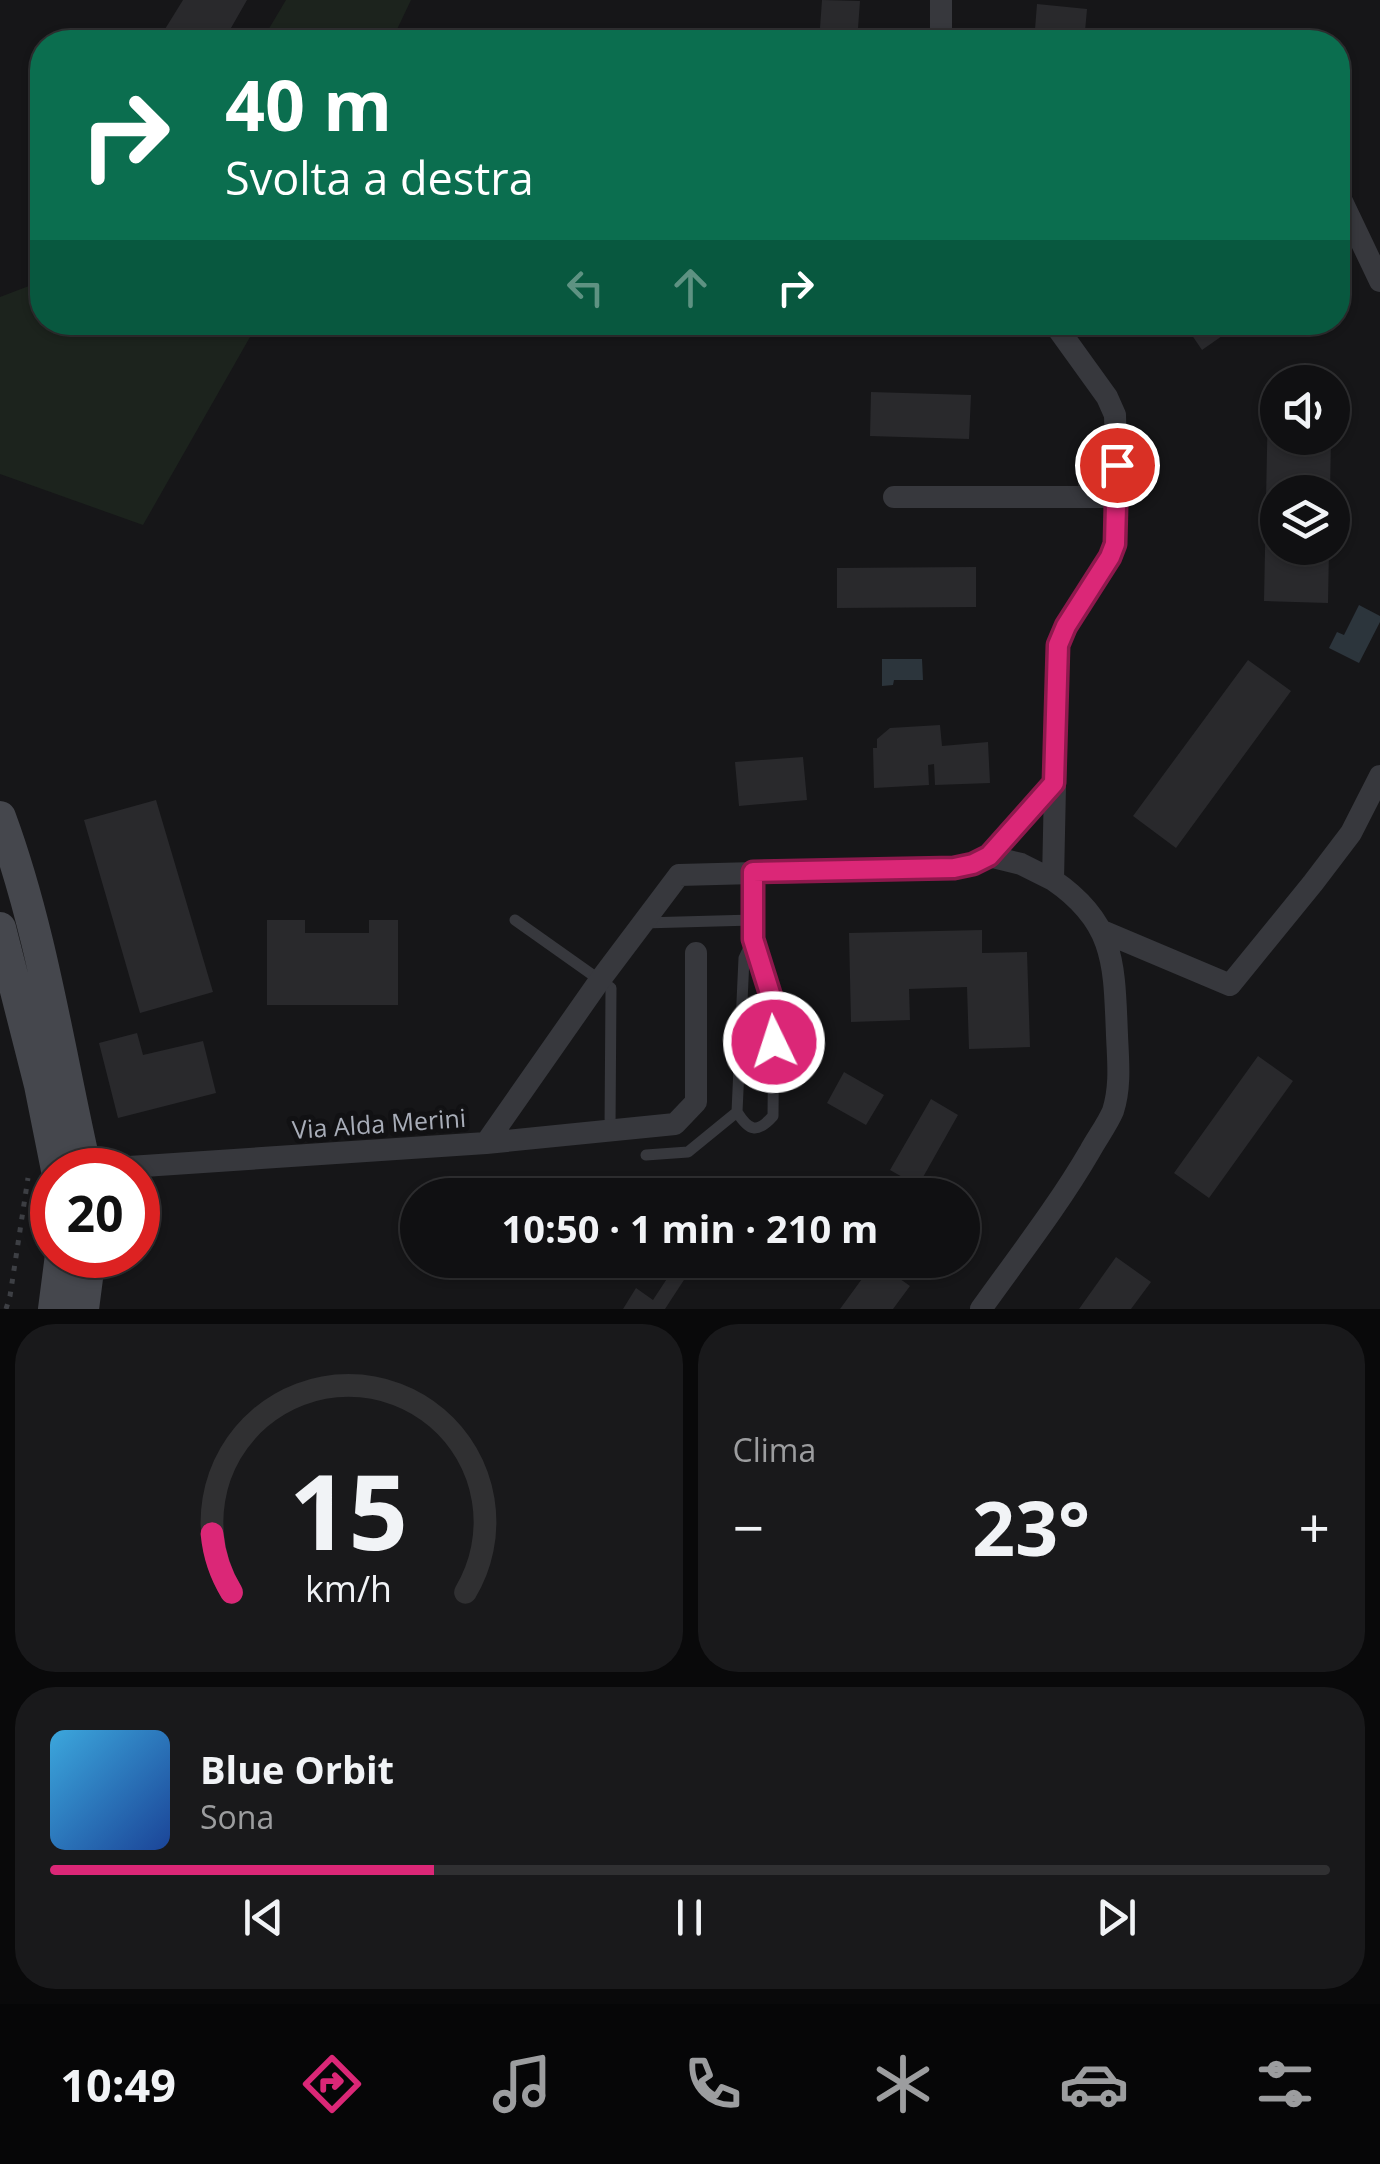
<!DOCTYPE html>
<html lang="it">
<head>
<meta charset="utf-8">
<style>
  body { margin:0; font-family:"Open Sans",sans-serif; background:#19191b; color:#f1f3f6; height:100vh; display:flex; flex-direction:column; font-size:38px; white-space:nowrap }
  * { box-sizing:border-box; margin:0 }
  p { font-size:32px; color:#9c9d9f }
  .icon { flex:none; width:55px; height:55px; fill:none; stroke:currentColor; stroke-width:2; stroke-linecap:round; stroke-linejoin:round }
  .map { position:relative; height:1309px; overflow:hidden }
  .panel { display:flex; flex-direction:column; gap:15px; padding:15px; background:#09090a; flex:1 }
  .panel>* { flex:none }
  .guide { position:absolute; left:30px; top:30px; width:1320px; height:305px; border-radius:40px; box-shadow:0 2px 8px #0004,0 0 0 2px #303032; background:#0b6e4f; color:#fff; overflow:hidden }
  .buttons { position:absolute; left:1260px; top:365px; display:grid; gap:20px }
  .buttons a { display:grid; place-items:center; width:90px; height:90px; border-radius:50%; background:#101012; box-shadow:0 2px 8px #0004,0 0 0 2px #303032; font-size:50px }
  .speed { position:absolute; left:30px; top:1148px; display:flex; gap:20px; font-size:50px; font-weight:700; text-align:center }
  .speed>* { display:grid; place-content:center; width:130px; height:130px; border-radius:50%; background:#101012; box-shadow:0 2px 8px #0004,0 0 0 2px #303032; line-height:1 }
  .speed .limit { border:15px solid #d22; background:#fff; color:#111 }
  .pin { position:absolute; display:grid; place-items:center; width:85px; height:85px; color:#fff; margin:-42px; border:5px solid #fff; border-radius:50%; box-shadow:0 2px 10px #0007 }
  .me { position:absolute; width:110px; margin:-55px; rotate:356deg; stroke-linejoin:round; filter:drop-shadow(0 0 8px #0008) }
  .turn { display:flex; align-items:center; gap:35px; height:210px; padding:0 30px; font-size:45px }
  .turn .icon { width:130px; height:130px; stroke-width:2.5 }
  .turn b { display:block; font-size:70px; line-height:85px }
  .lanes { display:flex; align-items:center; height:95px; padding:0 30px; background:#0003; justify-content:center; gap:50px; direction:ltr }
  .lanes .off { opacity:.35 }
  .big { font-size:75px; font-weight:700; line-height:1.1 }
  .panel .widget { flex:1; display:flex; flex-direction:column; justify-content:center; gap:15px; min-width:0; padding:0 35px; border-radius:40px; background:#19191b }
  .panel .dial { align-items:center; gap:0 }
  .dial svg { height:260px; overflow:visible; fill:none; stroke:#303032; stroke-width:7; stroke-linecap:round; text-anchor:middle }
  .dial text { fill:#f1f3f6; stroke:none }
  .song { display:flex; align-items:center; gap:30px }
  .cover { width:120px; height:120px; border-radius:15px; background:linear-gradient(135deg,hsl(200 70% 55%),hsl(220 70% 35%)) }
  .played { height:10px; border-radius:5px; background:linear-gradient(90deg,#db2777 30%,#303032 30%) }
  .keys { display:flex; justify-content:space-around; direction:ltr }
  .heat { display:flex; justify-content:space-between; align-items:center; font-size:55px; direction:ltr }
  .panel .tiles { flex:1; display:grid; gap:15px; grid-template-columns:1fr 1fr }
  .widget:last-child { grid-column:span 2 }
  .trip { position:absolute; left:400px; top:1178px; width:580px; height:100px; border-radius:50px; background:#101012; box-shadow:0 2px 8px #0004,0 0 0 2px #303032; font-weight:700; line-height:100px; text-align:center }
  .tab-bar { display:flex; height:160px; justify-content:space-around; align-items:center; background:#060607; color:#9c9d9f }
  .tab-bar .icon { width:70px; height:70px }
  .tab-bar .on { color:#db2777 }
  .tab-bar b { font-size:45px; color:#f1f3f6 }
  .map>svg:first-child { display:block }
  .green { fill:#1c231d }
  .water { fill:#2c353c }
  .building { fill:#29292c }
  .lines { fill:none; stroke-linecap:round; stroke-linejoin:round }
  .path { stroke:#3d3f44; stroke-width:5; stroke-dasharray:5 8; stroke-linecap:butt }
  .lane { stroke:#37383d; stroke-width:11 }
  .street { stroke:#37383d; stroke-width:22 }
  .secondary { stroke:#45474d; stroke-width:32 }
  .route-casing { stroke:#8e194d; stroke-width:25 }
  .route { stroke:#db2777; stroke-width:18 }
  .labels { text-anchor:middle; dominant-baseline:central; stroke-width:10; stroke-linejoin:round; paint-order:stroke }
  .street-label { font-size:25px; fill:#a8adb8; stroke:#111113 }
</style>
</head>
<body>
<div class="map">
<svg width="1380" height="1309" viewBox="0 0 1380 1309">
  <rect width="100%" height="100%" fill="#161618"/>
  <!-- green -->
  <path class="green" d="M286,0H411L391,42H261Z
    M42,281V322L258,323L143,525L0,474V297Z"/>
  <!-- water -->
  <path class="water" d="M1359,605L1380,616V622L1359,663L1329,648L1337,632L1344,635Z
    M882,659H922L923,680H894L893,685L882,686Z"/>
  <!-- building -->
  <path class="building" d="M183,0H247L223,42H157Z
    M822,0L860,1L857,42H819Z
    M1037,4L1087,9L1084,42H1034Z
    M1183,322H1242L1202,350Z
    M871,392L971,395L969,439L870,436Z
    M1268,401H1278V438H1331L1330,492H1278V548H1329L1328,603L1264,601Z
    M1078,457H1104V486L1078,487Z
    M976,567V607L837,608V568Z
    M1248,660L1291,691L1176,848L1133,816Z
    M940,725L942,746L988,742L990,783L935,785L934,764L928,765L929,785L874,788L873,748H877V739L890,728Z
    M803,757L807,800L739,806L735,762Z
    M156,800L213,992L140,1013L84,820Z
    M267,920H305V933H369V920H398V1005H267Z
    M982,930V953L1027,952L1030,1047L969,1049L967,987L909,989L910,1020L851,1022L849,933Z
    M137,1033L143,1055L203,1041L216,1093L118,1118L99,1043Z
    M1258,1056L1293,1081L1209,1198L1174,1173Z
    M844,1072L884,1095L866,1125L827,1103Z
    M931,1099L958,1115L918,1186L890,1170Z
    M1116,1257L1151,1282L1131,1309H1079Z
    M655,1260H697L665,1309H623L636,1288L653,1300L670,1274L653,1263Z
    M875,1261L910,1286L893,1309H840Z"/>
  <g class="lines">
    <!-- path -->
    <path class="path" d="M6,1309L10,1296L28,1178"/>
    <!-- lane -->
    <path class="lane" d="M515,920L611,988L610,1131
      M643,923L753,920
      M753,939L744,958L737,1112C749,1131 757,1134 773,1116L774,1006L753,939V872
      M646,1155L688,1152L737,1112"/>
    <!-- street -->
    <path class="street" d="M941,42V0
      M1338,193L1380,281
      M894,497H1117
      M989,856L1054,783
      M1102,931L1230,985L1313,883L1351,833L1380,776
      M486,1143L675,1124L696,1102V953
      M84,1170L486,1143L600,980L679,875L955,868L973,865L989,856L1021,864L1053,880
      M981,1309C1018,1257 1058,1206 1090,1151C1097,1138 1107,1125 1113,1111C1121,1086 1118,1060 1117,1035C1114,965 1116,923 1053,880L1058,645C1073,609 1101,580 1115,544L1117,497L1115,415L1107,397L1053,322"/>
    <!-- secondary -->
    <path class="secondary" d="M0,817C42,931 59,1052 86,1170
      M0,928L40,1085L57,1170
      M54,1309L61,1255
      M83,1309L90,1255"/>
  </g>
  <g class="lines">
    <!-- route casing -->
    <g class="route-casing">
      <path id="route" d="M774,1042V1006L753,939V872L954,868L973,864L989,856L1054,783L1058,645L1066,626L1110,557L1115,544L1117,465"/>
    </g>
    <!-- route -->
    <use href="#route" class="route"/>
  </g>
  <g class="labels">
    <!-- street labels -->
    <g class="street-label">
      <text transform="translate(379 1123) rotate(-4)">Via Alda Merini</text>
    </g>
  </g>
</svg>
<div class="buttons">
<a><svg class="icon" aria-label="sound" viewBox="0 0 24 24"><path d="M4 9h4l5-4v14l-5-4H4zM17 9q2 3 0 6"/></svg></a>
<a><svg class="icon" aria-label="layers" viewBox="0 0 24 24"><path d="M12 4l9 5-9 5-9-5zM3 14l9 5 9-5"/></svg></a>
</div>
<div class="speed"><div class="limit">20</div></div>
<div class="pin" style="left:1117px;top:465px;background:#d93025"><svg class="icon" aria-label="arrive" viewBox="0 0 24 24"><path d="M6 21V4h12l-3 4 3 4H6"/></svg></div>
<svg class="me" style="left:774px;top:1042px" viewBox="-20 -20 40 40"><circle r="17" fill="#db2777" stroke="#fff" stroke-width="3"/><path d="M0-11L8 9 0 5-8 9z" fill="#fff"/></svg>
<div class="trip">10:50 · 1 min · 210 m</div>
<div class="guide">
<div class="turn"><svg class="icon" aria-label="right" viewBox="0 0 24 24"><path d="M7 20v-9h11M14 6l5 5-5 5"/></svg><div><b>40 m</b>Svolta a destra</div></div>
<div class="lanes"><svg class="icon off" aria-label="left" viewBox="0 0 24 24"><path d="M17 20v-9H6M10 6l-5 5 5 5"/></svg><svg class="icon off" aria-label="ahead" viewBox="0 0 24 24"><path d="M12 20V5M6 11l6-6 6 6"/></svg><svg class="icon" aria-label="right" viewBox="0 0 24 24"><path d="M7 20v-9h11M14 6l5 5-5 5"/></svg></div>
</div>
</div>
<section class="panel">
<div class="tiles">
<div class="widget dial"><svg viewBox="0 0 100 80">
<path d="M14 69A42 42 0 1 1 86 69"/>
<path d="M14 69A42 42 0 0 1 8 51" stroke="#db2777"/>
<text x="50" y="56" font-size="32" font-weight="700">15</text>
<text x="50" y="72" font-size="11">km/h</text>
</svg></div>
<div class="widget"><p>Clima</p>
<div class="heat"><a>−</a><b class="big">23°</b><a>+</a></div>
</div>
<div class="widget">
<div class="song"><i class="cover"></i><div><b>Blue Orbit</b><p>Sona</p></div></div>
<div class="played"></div>
<div class="keys"><svg class="icon" aria-label="previous" viewBox="0 0 24 24"><path d="M18 5L8 12l10 7zM5 5v14"/></svg><svg class="icon" aria-label="pause" viewBox="0 0 24 24"><path d="M8 5v14M16 5v14"/></svg><svg class="icon" aria-label="next" viewBox="0 0 24 24"><path d="M6 5l10 7-10 7zM19 5v14"/></svg></div>
</div>
</div>
</section>
<nav class="tab-bar">
<b>10:49</b>
<svg class="icon on" aria-label="directions" viewBox="0 0 24 24"><path d="M12 3l9 9-9 9-9-9zM9 14v-3h6M13 9l2 2-2 2"/></svg>
<svg class="icon" aria-label="music" viewBox="0 0 24 24"><path d="M9 18V5l10-2v13"/><circle cx="6" cy="18" r="3"/><circle cx="16" cy="16" r="3"/></svg>
<svg class="icon" aria-label="phone" viewBox="0 0 24 24"><path d="M5 4h4l2 5-3 2q2 4 5 5l2-3 5 2v4C11 20 4 13 5 4z"/></svg>
<svg class="icon" aria-label="climate" viewBox="0 0 24 24"><path d="M12 3v18M4 7l16 10M4 17L20 7"/></svg>
<svg class="icon" aria-label="car" viewBox="0 0 24 24"><path d="M5 17H2v-5l4-1 3-4h7l3 4 3 1v5h-3M9 17h6M6 11h13"/><circle cx="7" cy="17" r="2"/><circle cx="17" cy="17" r="2"/></svg>
<svg class="icon" aria-label="filters" viewBox="0 0 24 24"><path d="M4 7h16M4 17h16"/><circle cx="9" cy="7" r="2"/><circle cx="15" cy="17" r="2"/></svg>
</nav>
</body>
</html>
